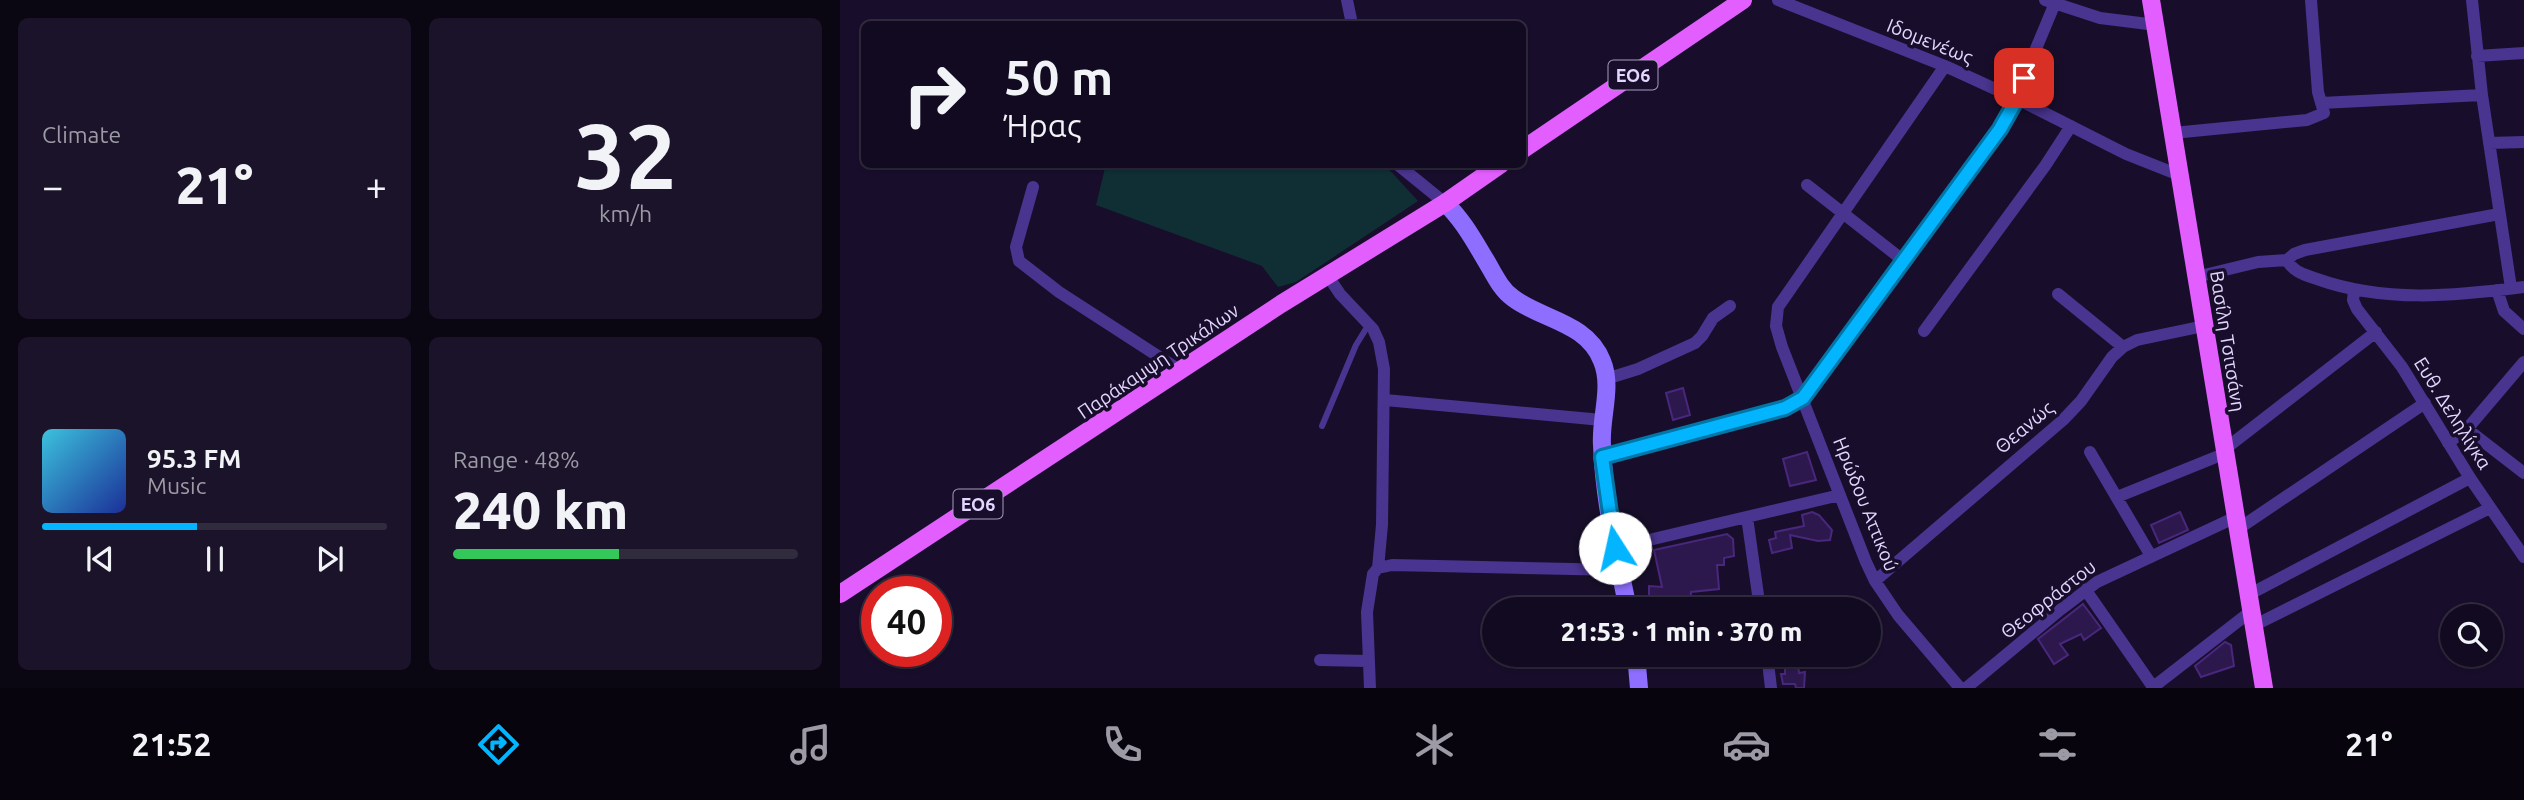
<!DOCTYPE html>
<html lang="en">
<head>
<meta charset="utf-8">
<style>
  body { margin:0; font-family:Ubuntu,sans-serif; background:#1b1329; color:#f1f3f6; height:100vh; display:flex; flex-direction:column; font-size:26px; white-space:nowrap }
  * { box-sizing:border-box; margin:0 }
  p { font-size:23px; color:#9c9aa5 }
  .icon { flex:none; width:38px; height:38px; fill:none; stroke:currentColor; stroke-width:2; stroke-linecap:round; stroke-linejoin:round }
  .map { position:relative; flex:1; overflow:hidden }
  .side { display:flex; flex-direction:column; gap:18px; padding:18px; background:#0a0612; width:840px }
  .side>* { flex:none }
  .guide { position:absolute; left:21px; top:21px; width:665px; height:147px; border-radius:10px; box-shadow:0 2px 5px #0004,0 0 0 2px #312b3e; background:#120a20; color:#f1f3f6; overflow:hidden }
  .fabs { position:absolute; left:1600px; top:604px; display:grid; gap:14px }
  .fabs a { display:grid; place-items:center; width:63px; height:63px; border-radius:50%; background:#120a20; box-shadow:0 2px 5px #0004,0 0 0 2px #312b3e; font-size:35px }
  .speed { position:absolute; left:21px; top:576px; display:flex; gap:14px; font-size:35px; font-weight:700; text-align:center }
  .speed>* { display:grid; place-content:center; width:91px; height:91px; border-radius:50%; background:#120a20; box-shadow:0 2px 5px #0004,0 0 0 2px #312b3e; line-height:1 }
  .speed .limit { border:10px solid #d22; background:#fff; color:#111 }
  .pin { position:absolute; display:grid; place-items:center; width:60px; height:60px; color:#fff; margin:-30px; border-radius:14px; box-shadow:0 4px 10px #0006 }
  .me { position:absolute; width:77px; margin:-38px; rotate:350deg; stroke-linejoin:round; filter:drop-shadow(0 0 5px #0008) }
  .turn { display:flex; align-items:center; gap:24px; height:147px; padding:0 28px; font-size:32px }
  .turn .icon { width:91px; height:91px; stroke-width:2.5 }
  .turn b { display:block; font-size:49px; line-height:60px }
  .big { font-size:52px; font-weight:800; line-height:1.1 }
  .side .tile { flex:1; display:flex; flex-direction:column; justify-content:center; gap:10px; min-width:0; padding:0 24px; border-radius:10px; background:#1b1329 }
  .side .dial { align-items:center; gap:0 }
  .dial b { font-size:91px; line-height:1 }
  .song { display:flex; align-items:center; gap:21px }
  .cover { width:84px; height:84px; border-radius:10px; background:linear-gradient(135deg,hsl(190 70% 55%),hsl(230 70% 35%)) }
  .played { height:7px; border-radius:4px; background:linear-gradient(90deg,#03b5ff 45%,#312b3e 45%) }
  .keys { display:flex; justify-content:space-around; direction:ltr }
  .heat { display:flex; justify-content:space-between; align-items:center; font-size:38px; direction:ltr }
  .charge { height:10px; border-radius:5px; background:linear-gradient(90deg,#34c759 48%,#312b3e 0) }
  .side .tiles { flex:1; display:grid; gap:18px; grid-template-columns:repeat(2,1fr) }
  .trip { position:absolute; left:642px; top:597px; width:399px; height:70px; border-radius:35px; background:#120a20; box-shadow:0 2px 5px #0004,0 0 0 2px #312b3e; font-weight:800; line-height:70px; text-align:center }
  .menu { display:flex; height:112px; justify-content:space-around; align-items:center; background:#07040d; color:#9c9aa5 }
  .menu .icon { width:49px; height:49px }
  .menu .on { color:#03b5ff }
  .menu b { font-size:32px; color:#f1f3f6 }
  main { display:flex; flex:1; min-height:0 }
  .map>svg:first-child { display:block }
  .green { fill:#102f35 }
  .building { fill:#2d184e; stroke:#49277c; stroke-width:2 }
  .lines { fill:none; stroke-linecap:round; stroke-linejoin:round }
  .lane { stroke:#49348f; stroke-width:6 }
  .street { stroke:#49348f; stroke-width:12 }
  .secondary { stroke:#8e6eff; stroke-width:18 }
  .primary { stroke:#e25eff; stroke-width:18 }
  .route-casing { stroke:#0276a6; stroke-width:18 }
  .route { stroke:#03b5ff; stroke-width:12 }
  .labels { text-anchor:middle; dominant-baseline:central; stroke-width:7; stroke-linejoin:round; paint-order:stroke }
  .shield { fill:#180e2b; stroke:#a79bbf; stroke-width:2 }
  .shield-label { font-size:18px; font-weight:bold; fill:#e4d7ff }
  .street-label { font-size:19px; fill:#e4d7ff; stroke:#180e2b }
</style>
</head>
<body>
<main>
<section class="side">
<div class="tiles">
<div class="tile"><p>Climate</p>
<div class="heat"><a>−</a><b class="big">21°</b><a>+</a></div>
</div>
<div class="tile dial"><b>32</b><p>km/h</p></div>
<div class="tile">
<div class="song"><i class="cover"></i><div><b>95.3 FM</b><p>Music</p></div></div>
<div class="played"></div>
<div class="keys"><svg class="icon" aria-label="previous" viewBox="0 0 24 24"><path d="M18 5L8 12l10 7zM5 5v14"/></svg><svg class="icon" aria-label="pause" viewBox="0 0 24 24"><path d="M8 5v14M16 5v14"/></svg><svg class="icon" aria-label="next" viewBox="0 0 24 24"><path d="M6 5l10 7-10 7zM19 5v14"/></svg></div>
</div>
<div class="tile"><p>Range · 48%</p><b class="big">240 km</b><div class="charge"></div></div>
</div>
</section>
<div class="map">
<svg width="1684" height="688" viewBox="0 0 1684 688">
  <rect width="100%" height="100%" fill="#180e2b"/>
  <!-- green -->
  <path class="green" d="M266,164L545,165L578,201L456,282L438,287L422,266L256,205Z"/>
  <!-- building -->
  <path class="building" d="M843,388L850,415L833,420L826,393Z
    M967,452L976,480L950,486L943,459Z
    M972,512L979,515L992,530L990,540L978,541L950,535L952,548L932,553L929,540L936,538L935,532L964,526L962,515Z
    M1340,512L1348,530L1319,543L1311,525Z
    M887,534L893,539L894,556L884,558V565H877L879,589L851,592L850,609L816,608V602H809V586L822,587L814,550Z
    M1243,604L1261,628L1244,640L1241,634L1220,644L1228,655L1214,664L1198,639Z
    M1385,642L1391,645L1394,666L1361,677L1355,666Z
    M958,666L959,673L965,672L964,688H956L955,684H943L941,674H945V668Z"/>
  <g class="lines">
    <!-- lane -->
    <path class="lane" d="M482,426L516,345L529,324"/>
    <!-- street -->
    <path class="street" d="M507,0L512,24
      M938,0L1105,66L1177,99L1286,154L1339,175
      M1205,0L1260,18L1316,25
      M1632,0L1642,95L1671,288
      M1637,56L1684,53
      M1105,66L938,307L936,326L942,347L1026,562L1035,581L1058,615L1120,688
      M1481,103L1642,95
      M1333,133L1467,120L1484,113L1478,92L1471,0
      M1649,143L1684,142
      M557,164L605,203
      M967,185L1064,261
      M193,187L176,247L179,261L219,292L341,371
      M1447,260C1453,272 1465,275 1477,279C1544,303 1615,296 1684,287
      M1447,260L1454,254L1465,250L1659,214
      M488,276L500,294L533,329L539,342L544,369L542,525L538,568L533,574L527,612L530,688
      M1356,277L1418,262L1447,260
      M1657,290L1664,311L1684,329
      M1514,291L1513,300L1517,309L1562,367L1630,478L1684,557
      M1218,294L1283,347
      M1084,331L1205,166L1231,126
      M766,379L798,369L855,343L862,336L873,318L890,306
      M545,400L762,420
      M1627,429L1684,473
      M1608,443L1627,429L1684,362
      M1385,449L1536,332
      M1250,452L1311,556
      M762,458L945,408L963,398L1168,116L1215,3
      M1277,497L1386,453
      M907,517L920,609
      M1398,529L1585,403
      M775,548L1000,495
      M538,568L552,565L780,570
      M1035,581L1223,420L1241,401L1272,357L1283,347L1297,340L1364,326
      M1245,589L1313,687
      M1408,595L1630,478
      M1413,626L1650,508
      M927,654L931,688
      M480,660L528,661
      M1126,688L1220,610L1257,582L1396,517
      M1312,688L1410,612"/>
    <!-- secondary -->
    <path class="secondary" d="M605,203C622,219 633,239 645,259C653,272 660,289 673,298C702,320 747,322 762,361C773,387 760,418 762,445C764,501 777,555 788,609
      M796,654L799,688"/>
    <!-- primary -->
    <path class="primary" d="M1311,0L1424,688
      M682,150L903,0
      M0,594L441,304L605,203L661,164"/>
  </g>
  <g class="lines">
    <!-- route casing -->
    <g class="route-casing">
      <path id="route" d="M775,548L762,457L945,408L963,398L1160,129L1177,99L1184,78"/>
    </g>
    <!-- route -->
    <use href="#route" class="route"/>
  </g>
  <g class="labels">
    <!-- shield labels -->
    <g class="shield">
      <rect x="768.5" y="60.5" width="49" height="29" rx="5"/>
      <rect x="113.5" y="489.5" width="49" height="29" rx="5"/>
    </g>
    <g class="shield-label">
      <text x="793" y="75">ΕΟ6</text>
      <text x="138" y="504">ΕΟ6</text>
    </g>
    <!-- street labels -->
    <g class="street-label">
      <text transform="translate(1090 41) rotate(22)">Ιδομενέως</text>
      <text transform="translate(1388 341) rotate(81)">Βασίλη Τσιτσάνη</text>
      <text transform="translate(318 361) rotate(-34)">Παράκαμψη Τρικάλων</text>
      <text transform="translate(1613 413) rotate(58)">Ευθ. Δεληλίγκα</text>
      <text transform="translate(1184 427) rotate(-40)">Θεανώς</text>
      <text transform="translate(1026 504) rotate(68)">Ηρώδου Αττικού</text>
      <text transform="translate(1208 599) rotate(-38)">Θεοφράστου</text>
    </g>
  </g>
</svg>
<div class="fabs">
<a><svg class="icon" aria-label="search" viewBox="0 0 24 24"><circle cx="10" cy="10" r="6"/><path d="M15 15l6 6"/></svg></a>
</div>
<div class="speed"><div class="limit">40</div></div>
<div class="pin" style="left:1184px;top:78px;background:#d93025"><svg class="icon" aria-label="arrive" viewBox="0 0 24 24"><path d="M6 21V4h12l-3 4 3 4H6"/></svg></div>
<svg class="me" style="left:775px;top:548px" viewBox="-20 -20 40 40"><circle r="19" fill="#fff"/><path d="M0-13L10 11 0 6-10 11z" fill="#03b5ff"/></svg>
<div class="trip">21:53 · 1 min · 370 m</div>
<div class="guide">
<div class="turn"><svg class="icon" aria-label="right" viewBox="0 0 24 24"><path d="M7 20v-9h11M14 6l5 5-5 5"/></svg><div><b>50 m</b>Ήρας</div></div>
</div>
</div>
</main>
<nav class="menu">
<b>21:52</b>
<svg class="icon on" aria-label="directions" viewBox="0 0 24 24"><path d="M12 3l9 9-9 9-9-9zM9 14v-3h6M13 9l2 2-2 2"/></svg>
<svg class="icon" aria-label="music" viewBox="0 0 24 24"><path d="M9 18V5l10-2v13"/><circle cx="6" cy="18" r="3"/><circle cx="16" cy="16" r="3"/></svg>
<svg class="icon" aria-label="phone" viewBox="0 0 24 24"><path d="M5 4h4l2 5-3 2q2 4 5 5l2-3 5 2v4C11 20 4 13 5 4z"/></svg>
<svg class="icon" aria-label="climate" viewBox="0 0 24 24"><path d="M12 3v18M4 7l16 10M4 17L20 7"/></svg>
<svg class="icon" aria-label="car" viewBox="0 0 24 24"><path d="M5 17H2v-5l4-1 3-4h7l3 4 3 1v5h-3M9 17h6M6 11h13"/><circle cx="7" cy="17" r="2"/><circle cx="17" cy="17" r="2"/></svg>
<svg class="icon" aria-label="filters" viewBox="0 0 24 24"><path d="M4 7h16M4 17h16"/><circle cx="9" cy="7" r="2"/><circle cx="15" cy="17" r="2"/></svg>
<b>21°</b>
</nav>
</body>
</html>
